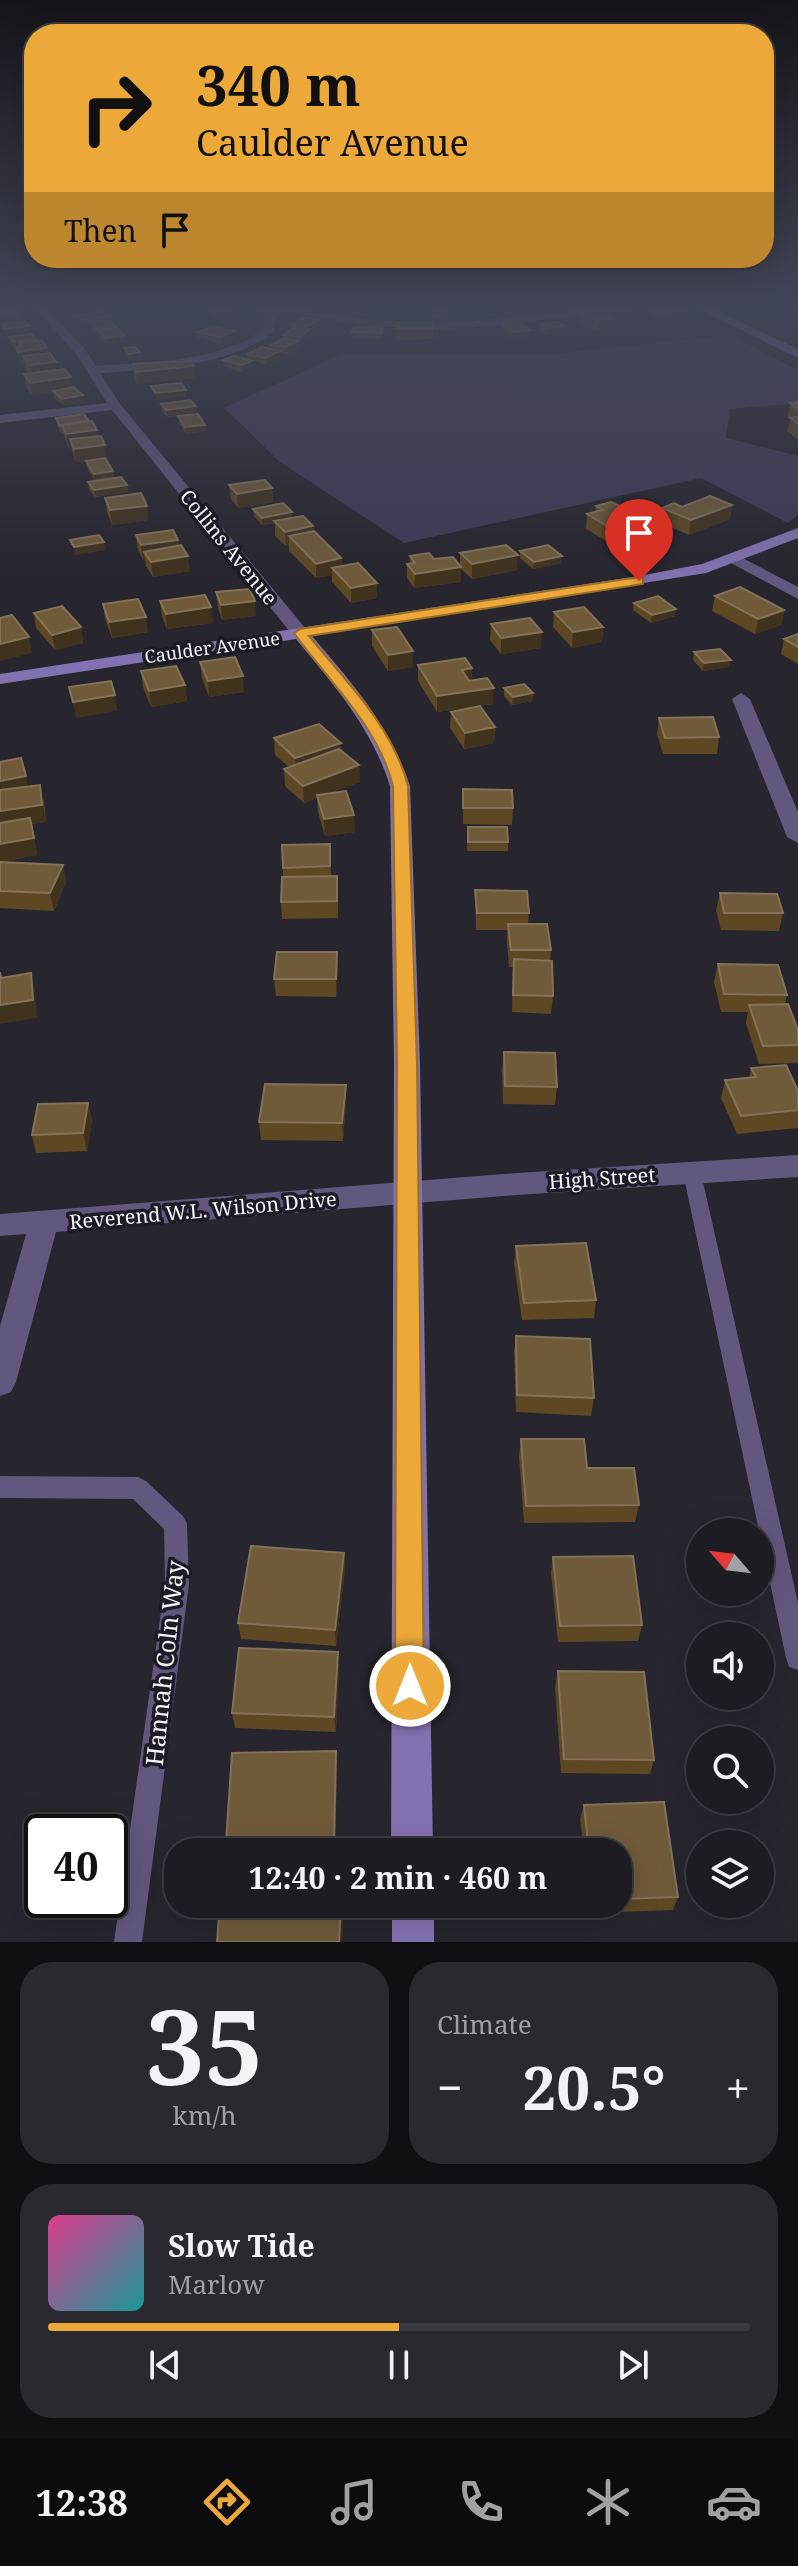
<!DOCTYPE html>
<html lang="en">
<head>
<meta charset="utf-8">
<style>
  body { margin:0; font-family:"Noto Serif",serif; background:#2a292f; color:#f1f3f6; height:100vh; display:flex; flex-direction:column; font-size:30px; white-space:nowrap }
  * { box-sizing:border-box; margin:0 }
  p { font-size:26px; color:#a0a1a5 }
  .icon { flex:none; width:44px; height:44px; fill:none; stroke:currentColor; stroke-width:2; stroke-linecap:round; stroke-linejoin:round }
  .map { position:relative; height:1942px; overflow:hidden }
  .drawer { display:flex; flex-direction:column; gap:20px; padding:20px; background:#100f13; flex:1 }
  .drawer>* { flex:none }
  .guide { position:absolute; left:24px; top:24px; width:750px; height:244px; border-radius:32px; box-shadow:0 8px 32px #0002,0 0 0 2px #3b3a40; background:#eca93a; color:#111; overflow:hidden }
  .needle { width:52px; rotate:298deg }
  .controls { position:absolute; left:686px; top:1518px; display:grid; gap:16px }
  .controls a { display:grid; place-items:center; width:88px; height:88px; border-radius:50%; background:#1d1c22; box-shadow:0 8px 32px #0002,0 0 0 2px #3b3a40; font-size:40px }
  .speed { position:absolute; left:24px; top:1814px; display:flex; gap:16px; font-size:40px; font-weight:700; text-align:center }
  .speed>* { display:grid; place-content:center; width:104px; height:104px; border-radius:50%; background:#1d1c22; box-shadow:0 8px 32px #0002,0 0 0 2px #3b3a40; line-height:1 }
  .speed .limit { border:4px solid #111; border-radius:12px; background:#fff; color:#111 }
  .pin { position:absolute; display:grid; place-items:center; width:68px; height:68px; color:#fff; margin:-82px -34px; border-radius:50% 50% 50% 0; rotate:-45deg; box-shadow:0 0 8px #0007 }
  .pin .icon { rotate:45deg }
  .me { position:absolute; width:88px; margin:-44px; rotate:0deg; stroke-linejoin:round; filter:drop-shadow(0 0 6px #0008) }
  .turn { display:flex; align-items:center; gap:28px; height:168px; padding:0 40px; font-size:36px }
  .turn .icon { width:104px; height:104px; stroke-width:2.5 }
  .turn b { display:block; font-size:56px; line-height:68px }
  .then { display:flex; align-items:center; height:76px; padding:0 40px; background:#0003; gap:16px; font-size:30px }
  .big { font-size:60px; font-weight:700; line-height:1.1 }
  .drawer .card { flex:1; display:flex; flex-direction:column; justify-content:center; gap:12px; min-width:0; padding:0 28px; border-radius:32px; background:#2a292f }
  .drawer .dial { align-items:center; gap:0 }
  .dial b { font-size:104px; line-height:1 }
  .song { display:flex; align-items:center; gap:24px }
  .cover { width:96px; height:96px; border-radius:12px; background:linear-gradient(135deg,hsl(330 70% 55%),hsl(180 70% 35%)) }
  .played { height:8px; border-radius:4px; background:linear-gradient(90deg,#eca93a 50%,#3b3a40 50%) }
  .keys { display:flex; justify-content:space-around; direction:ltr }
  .heat { display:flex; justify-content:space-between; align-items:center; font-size:44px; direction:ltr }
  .drawer .tiles { flex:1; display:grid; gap:20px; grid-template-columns:1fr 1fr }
  .card:last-child { grid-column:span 2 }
  .trip { position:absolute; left:164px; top:1838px; width:468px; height:80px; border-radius:32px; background:#1d1c22; box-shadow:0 8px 32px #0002,0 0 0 2px #3b3a40; font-weight:700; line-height:80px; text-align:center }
  .tab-bar { display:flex; height:128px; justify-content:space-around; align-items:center; background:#0c0b0e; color:#a0a1a5 }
  .tab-bar .icon { width:56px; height:56px }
  .tab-bar .current { color:#eca93a }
  .tab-bar b { font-size:36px; color:#f1f3f6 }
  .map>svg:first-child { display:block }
  .green { fill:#403956 }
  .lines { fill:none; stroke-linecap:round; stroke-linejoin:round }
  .lane { fill:#62577f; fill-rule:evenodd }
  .street { fill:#62577f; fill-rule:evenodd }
  .secondary { fill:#8372b1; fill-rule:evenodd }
  .wall { fill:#5e4823 }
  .shaded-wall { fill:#41321d }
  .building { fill:#6f5a3a; stroke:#847258; stroke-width:2 }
  .route { fill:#eca93a; stroke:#996e26; stroke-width:2 }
  .labels { text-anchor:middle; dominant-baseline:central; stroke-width:7; stroke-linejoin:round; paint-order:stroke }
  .far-street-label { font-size:18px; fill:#f5f4fa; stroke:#1d1b24 }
  .street-label { font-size:20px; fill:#f5f4fa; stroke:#1d1b24 }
  .near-street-label { font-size:24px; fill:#f5f4fa; stroke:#1d1b24 }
</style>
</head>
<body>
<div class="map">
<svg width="798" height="1942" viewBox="0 0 798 1942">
  <rect width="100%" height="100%" fill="#27252d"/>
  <!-- green -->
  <path class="green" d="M730,335L798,370V403L730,409L726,438L798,456V515L788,523L701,478L404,543L280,462L224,408L344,353L542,355Z"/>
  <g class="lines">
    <!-- lane -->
    <path class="lane" d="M692,1166L699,1168L701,1173L798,1603V1670L789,1667L786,1658L683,1173L685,1168Z
      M0,1476L138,1477L146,1481L183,1516L187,1524L189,1584L142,1942H114L165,1584L164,1529L133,1499L0,1498Z"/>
    <!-- street -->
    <path class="street" d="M34,307H45L85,349L96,366C153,361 214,363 263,330L265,317L257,307H292L371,320L454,323L606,307H642L636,310L454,329L371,326L271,310L277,316L273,333C222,368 160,368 100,373L120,404L306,629L309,633L306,637H294L112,410L0,423V415L107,403L76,354Z
      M735,554L798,587V599L729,562L727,559Z
      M741,693L750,699L798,812V843L787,837L732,699Z
      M798,1155V1177L517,1195L56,1232L16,1382L11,1392L0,1396V1326L26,1234L0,1236V1214L517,1173Z"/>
    <!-- secondary -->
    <path class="secondary" d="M695,307H708L798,349V358Z
      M798,528V538L706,573L312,636C352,683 391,727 410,786L420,1064L433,1852H391L394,1064L390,786C372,728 334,685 296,639L0,684V674L639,576L702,564Z
      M392,1904H434V1942H392Z"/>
  </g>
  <!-- wall -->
  <path class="wall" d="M211,307H230L233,310V316L216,318L211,310Z
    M432,309L448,315L447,321L434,322L432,315Z
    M685,309L684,315L662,320L652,316V310Z
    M580,311L616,318L615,330L598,331L587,329L579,323Z
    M77,315L112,322L116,328L125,335L126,341L107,344L92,328V325L82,326L78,321Z
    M319,320L320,326L310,331V335L300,343H298L299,347L287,354L280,352V357L265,364L252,361V367L241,372L223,366V360H247V354L272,349L271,345L283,338V335L292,328V324Z
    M397,322L433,328V339L397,340Z
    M541,324L564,326L563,332L546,334L540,330Z
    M503,325L530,336L512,338L503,331Z
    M354,327L384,333L382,339L352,338Z
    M198,332L233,337L220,343L198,338Z
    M9,337L36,339V341L47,348L48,353L58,370L72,388L83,395L84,401L63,405L54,398L53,392L32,395L26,387L24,374H29L25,369L24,363L21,364L18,359L16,348L10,343Z
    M124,348L141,359L130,360L125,354Z
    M133,364L194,366L195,378L137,384L134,377Z
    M798,402V440L787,431L791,418L788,416L790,403Z
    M161,404L196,406L197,413L167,417L162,411Z
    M178,416L205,425L206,431L186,434L179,423Z
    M56,418L89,421L97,430V436L107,458H105L113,471L114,478L95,480L87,468L86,461H89L76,462L71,447H68L63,432L61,433L57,425Z
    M88,482L127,485L128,492L95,497L89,489Z
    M229,485L272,488L273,502L238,508L231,499Z
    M105,498L148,520L112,525L107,512Z
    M732,505L730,519L689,535L660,522L662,508Z
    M596,506H620L652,512L650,526L634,531L633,544L618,548L586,529L587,514L595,512Z
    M253,509L292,518L313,526L314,531L341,558L342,566L377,583V598L351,603L332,582V575L316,578L289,551V546H286L275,536V523L262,525L254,516Z
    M136,535L178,540L179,545L190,571L153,577L146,566L145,560H143L138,550Z
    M520,551L561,563L533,569L520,558Z
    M460,553L517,570L472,579L461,569V582L414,588L407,578V564L410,563V556L434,559L460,566Z
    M216,592L256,616L222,620L218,608Z
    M715,596L784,610L781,625L755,634L712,611Z
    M160,601L213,623L167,629L162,616Z
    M634,603L675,616L651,623L633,610Z
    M103,604L148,632L112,638L105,619Z
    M554,612L603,627L602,642L572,648L553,627Z
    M34,613L81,627L83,643L55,650L36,628Z
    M491,624L541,648L501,654L490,640Z
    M372,630L413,651V667L388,671L372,646Z
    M798,634V664L781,654L784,639Z
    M694,652L729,667L703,671L693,660Z
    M200,662L244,692L209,697L202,678Z
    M418,665L472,680L493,704L437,712L418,681Z
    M141,671L185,685L187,701L151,707L143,687Z
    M504,688L533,693L532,701L512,705L504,696Z
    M451,712L495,727L494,743L464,749L450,728Z
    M659,718L719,737L717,754H663L657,734Z
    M274,738L342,750L360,782L327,794L355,832L325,836L318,812L317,798L304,803L285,786L284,769L289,767L275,755Z
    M0,762L44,801L46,822L32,824L37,855L1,862L63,865L66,882L54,911L0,908Z
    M463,789L513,808L512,825L463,824Z
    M468,827L508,842V851H467Z
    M330,844L331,876L338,893V918L282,919L281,902L283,877L282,845Z
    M475,890L529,913L528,924L551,950L550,961L553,996L551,1014L512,1012L513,967H509L507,941V930H476Z
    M720,893L783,913L779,931L721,930L716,910Z
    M718,964L787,995L785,1004L798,1030V1063L759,1064L746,1023L748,1012H721L714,982Z
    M338,970L336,997L276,996L274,979Z
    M504,1052L557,1087L555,1105L503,1104L502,1070Z
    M751,1068L798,1091V1128L737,1134L721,1098L725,1080L749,1078Z
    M346,1085V1103L343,1141L261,1140L259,1122Z
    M88,1103L92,1120L87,1151L36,1153L32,1135Z
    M516,1246L596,1300L594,1318L522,1320L514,1264Z
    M516,1336L594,1398L591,1416L516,1412L514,1353Z
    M521,1439L587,1468L639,1505L635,1522L524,1523L519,1456Z
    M344,1553L345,1569L336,1646L241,1639L238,1623Z
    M553,1557L642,1625L638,1641L558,1642L551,1573Z
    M339,1668L336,1732L235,1728L232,1713Z
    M558,1671L654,1760L650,1774L561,1773L555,1687Z
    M336,1751L337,1766L335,1852H228L226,1843Z
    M584,1805L678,1897L673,1910L591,1913L590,1904H618V1852H584L580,1819Z"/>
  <!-- shaded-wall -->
  <path class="shaded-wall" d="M685,309L684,315L662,320V314Z
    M233,310V316L216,318V312Z
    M20,312L22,324H1V327H0V315Z
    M111,316L112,322H91L92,325L82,326L81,320Z
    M616,318L615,330L598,331L599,320Z
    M319,320L320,326L310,331V335L300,343V337L308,331V326Z
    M29,326L30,332L5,335L4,329Z
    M564,326L563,332L546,334L547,328Z
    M530,330V336L512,338V332Z
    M233,331V337L220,343V337Z
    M125,335L126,341L107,344L106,338Z
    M36,339L37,345L19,343L20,348H15L14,342Z
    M298,341L299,347L287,354L286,347Z
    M47,348L49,360L23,356L24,363L21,364L18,352Z
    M280,351V357L265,364V358Z
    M140,352L141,359L130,360L129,354Z
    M252,361V367L241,372V365Z
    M56,362L58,374L31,377L29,365Z
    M194,366L195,378L137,384L136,372Z
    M71,377L72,389L32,395L30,383Z
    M186,390V396L156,400L155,393Z
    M83,395L84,401L63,405L62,399Z
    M196,406L197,413L167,417L166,410Z
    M205,425L206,431L186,434L185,427Z
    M97,430L98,444L70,439L71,447H68L66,434Z
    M105,445L107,458L76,462L74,449Z
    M113,471L114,478L95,480L94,474Z
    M127,485L128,492L95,497L94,490Z
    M272,488L273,502L238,508L237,494Z
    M732,505L730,519L689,535L691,520Z
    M147,506L148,520L112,525L110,510Z
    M292,512V520L262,525V518Z
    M652,512L650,526L634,531L633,544L618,548L619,521Z
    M313,526L314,541L289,536V546H286L285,532Z
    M178,540L180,554L144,552L145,560H143L141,545Z
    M104,542L105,550L75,555L74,547Z
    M518,555L517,570L472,579V564Z
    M188,556L190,571L153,577L151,562Z
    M562,556L561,563L533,569L534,562Z
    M341,558L342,573L332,568V575L316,578V564Z
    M461,567V582L414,588L415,574Z
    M377,583V598L351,603V588Z
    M255,601L256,616L222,620L221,605Z
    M211,607L213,623L167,629L166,614Z
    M676,609L675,616L651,623L652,615Z
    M784,610L781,625L755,634L758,619Z
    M146,617L148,632L112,638L109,622Z
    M81,627L83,643L55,650L52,635Z
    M603,627L602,642L572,648L573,632Z
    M542,632L541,648L501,654V638Z
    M29,637L32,653L0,661V644Z
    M413,651V667L388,671V655Z
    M731,660L729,667L703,671L704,663Z
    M472,668V684L462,670Z
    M243,676L244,692L209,697L208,681Z
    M185,685L187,701L151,707L149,691Z
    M494,688L493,704L437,712V696Z
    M533,693L532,701L512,705L513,697Z
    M115,695L117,711L76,718L73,702Z
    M495,727L494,743L464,749L465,733Z
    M341,743L342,759L296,775L295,758Z
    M359,765L360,782L304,803L303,786Z
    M26,776L29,793L0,798V781Z
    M40,785L46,822L32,824L37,855L0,862V811Z
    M354,815L355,832L325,836L324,819Z
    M63,865L66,882L54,911L50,893Z
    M337,952L338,970L336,997V979Z
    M31,973L35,991L37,1018L0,1024V1005Z
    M346,1085V1103L343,1141L342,1123Z
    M88,1103L92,1120L87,1151L83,1133Z
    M344,1553L345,1569L336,1646L335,1630Z
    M338,1652L339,1668L336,1732L334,1717Z
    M336,1751L337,1766L335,1852L334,1841Z
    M341,1904H344L342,1942H339Z"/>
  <!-- building -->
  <path class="building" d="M15,307L20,312L0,315V308Z
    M212,307H230L233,310L216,312Z
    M667,307H679L685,309L662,314L652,310Z
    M432,309H445L448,315L434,316Z
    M605,309L616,318L599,320L588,318L580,311Z
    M106,311L111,316L81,320L77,315Z
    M303,317L319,320L308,326L292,324Z
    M110,320L116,327L97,329L91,322Z
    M25,321L29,326L4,329L1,324Z
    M397,322H432L433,328H397Z
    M558,322L564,326L547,328L541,324Z
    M521,323L530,330L512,332L503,325Z
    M212,327L233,331L220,337L198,332Z
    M354,327H383L382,333L352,332Z
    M117,328L125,335L106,338L99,331Z
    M293,328L310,329L300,337L283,335Z
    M31,334L36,339L14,342L9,337Z
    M284,338L298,341L286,347L271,345Z
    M42,340L47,348L18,352L16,347L21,346L19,343Z
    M135,347L140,352L129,354L124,348Z
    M262,347L280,351L265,358L247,354Z
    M50,353L56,362L29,365L23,356Z
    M234,356L252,361L241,365L223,360Z
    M191,361L194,366L136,372L133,364Z
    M65,369L71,377L30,383L24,374Z
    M181,383L186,390L155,393L151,386Z
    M73,387L83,395L62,399L53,391Z
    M190,400L196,406L166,410L161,404Z
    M798,402V409L790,403Z
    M84,414L89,421L62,425L63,426H60L56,418Z
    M198,414L205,425L185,427L178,416Z
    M798,417V424L790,418Z
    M92,421L97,430L66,434L62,425Z
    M101,436L105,445L74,449L70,439Z
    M105,458L113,471L94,474L86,461Z
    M121,477L127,485L94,490L88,482Z
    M265,480L272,488L237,494L229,485Z
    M141,493L147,506L110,510L105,498Z
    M710,496L732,505L691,520L662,508L674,503L682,507Z
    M611,502L620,506L635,502L652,512L619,521L635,530L620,534L587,514L603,510L596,506Z
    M283,503L292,512L262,518L253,509Z
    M303,516L313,526L285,532L274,521Z
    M173,530L178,540L141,545L136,535Z
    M314,531L341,558L316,564L289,536Z
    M99,535L104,542L74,547L70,540Z
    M181,545L188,556L151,562L144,552Z
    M506,545L518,555L472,564L460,553Z
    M548,545L562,556L534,562L520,551Z
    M429,553L434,559L453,557L461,567L415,574L407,564L415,563L410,556Z
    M358,563L377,583L351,588L332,568Z
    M740,587L784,610L758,619L715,596Z
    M250,589L255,601L221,605L216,592Z
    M205,595L211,607L166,614L160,601Z
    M658,596L676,609L652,615L634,603Z
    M138,599L146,617L109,622L103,604Z
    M62,606L81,627L52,635L34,613Z
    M584,607L603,627L573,632L554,612Z
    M12,615L29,637L0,644V618Z
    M530,618L542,632L501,638L491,624Z
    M397,627L413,651L388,655L372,630Z
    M798,634V647L784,639Z
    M720,649L731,660L704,663L694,652Z
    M235,657L243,676L208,681L200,662Z
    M465,658L472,668L462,670L469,681L487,678L494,688L437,696L418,665Z
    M176,666L185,685L149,691L141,671Z
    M111,681L115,695L73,702L69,687Z
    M524,684L533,693L513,697L504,688Z
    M480,706L495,727L465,733L451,712Z
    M713,717L719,737L665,738L659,718Z
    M319,724L341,743L295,758L274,738Z
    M339,749L359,765L303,786L284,769Z
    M21,758L26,776L0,781V762Z
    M40,785L42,805L0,811V790Z
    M463,789L512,790L513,808H463Z
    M346,791L354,815L324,819L317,795Z
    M30,818L34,838L0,844V823Z
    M468,827H507L508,842H468Z
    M330,844V866L283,868L282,845Z
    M0,862L63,865L50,893L0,891Z
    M337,876V901L281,902L282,877Z
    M475,890L527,891L529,913H477Z
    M720,893L777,894L783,913H724Z
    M508,924H547L551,950H511Z
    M277,952H337L336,979H274Z
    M514,959L552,961L553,996L513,995Z
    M718,964L778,965L787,995L724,994Z
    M0,972L1,978L31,973L33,1000L0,1005Z
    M788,1004L798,1030V1045L763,1046L749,1005Z
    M504,1052L555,1053L557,1087L505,1086Z
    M786,1065L798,1091V1110L741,1116L725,1080L756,1077L751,1068Z
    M265,1084L346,1085L342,1123L259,1122Z
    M88,1103L83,1133L32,1135L38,1104Z
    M586,1243L596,1300L524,1303L516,1246Z
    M516,1336L590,1339L594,1398L517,1395Z
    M521,1439H584L587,1468H634L639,1505L526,1506Z
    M251,1546L344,1553L335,1630L238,1623Z
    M633,1556L642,1625L560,1626L553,1557Z
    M239,1648L338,1652L334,1717L232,1713Z
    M558,1671L644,1672L654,1760L564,1759Z
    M336,1751L334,1841L226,1843L232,1753Z
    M664,1802L678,1897L618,1899V1852H589L584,1805Z
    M220,1904H341L339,1942H217Z"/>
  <!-- sky -->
  <linearGradient id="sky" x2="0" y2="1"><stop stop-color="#151419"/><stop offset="0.53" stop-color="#414657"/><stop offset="1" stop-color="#414657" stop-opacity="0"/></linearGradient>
  <rect width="798" height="579" fill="url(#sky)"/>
  <!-- route -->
  <path class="route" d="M639,577L643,578V584L309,636C347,683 393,727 408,786L417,1064L424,1686L420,1696L410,1700L400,1696L395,1686L397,1064L393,786C378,726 330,683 294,633L300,629Z"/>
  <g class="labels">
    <!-- far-street labels -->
    <g class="far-street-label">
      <text transform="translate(212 647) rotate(-8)">Caulder Avenue</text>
    </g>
    <!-- street labels -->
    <g class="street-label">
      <text transform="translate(229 547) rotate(51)">Collins Avenue</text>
      <text transform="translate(602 1178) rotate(-4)">High Street</text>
      <text transform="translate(203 1210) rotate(-5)">Reverend W.L. Wilson Drive</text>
    </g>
    <!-- near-street labels -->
    <g class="near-street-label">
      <text transform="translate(164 1663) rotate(-84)">Hannah Coln Way</text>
    </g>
  </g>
</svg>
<div class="controls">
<a><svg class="needle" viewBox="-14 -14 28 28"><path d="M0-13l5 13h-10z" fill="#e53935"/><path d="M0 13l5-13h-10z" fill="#a0a1a5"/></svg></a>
<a><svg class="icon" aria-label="sound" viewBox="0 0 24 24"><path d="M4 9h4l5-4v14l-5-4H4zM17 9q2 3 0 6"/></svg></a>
<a><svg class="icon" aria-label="search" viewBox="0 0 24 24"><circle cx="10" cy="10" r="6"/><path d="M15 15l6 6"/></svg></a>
<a><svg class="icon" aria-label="layers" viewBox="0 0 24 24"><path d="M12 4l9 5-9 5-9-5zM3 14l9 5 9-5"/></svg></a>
</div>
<div class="speed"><div class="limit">40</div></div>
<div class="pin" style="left:639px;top:581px;background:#d93025"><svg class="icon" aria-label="arrive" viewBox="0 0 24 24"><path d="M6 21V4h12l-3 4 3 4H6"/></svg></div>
<svg class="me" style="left:410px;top:1686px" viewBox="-20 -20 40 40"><circle r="17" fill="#eca93a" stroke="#fff" stroke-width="3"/><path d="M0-11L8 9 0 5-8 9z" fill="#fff"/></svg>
<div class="trip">12:40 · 2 min · 460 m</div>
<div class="guide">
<div class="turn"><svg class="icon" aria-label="right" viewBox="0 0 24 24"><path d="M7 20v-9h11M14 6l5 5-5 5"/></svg><div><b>340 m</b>Caulder Avenue</div></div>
<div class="then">Then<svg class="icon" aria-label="arrive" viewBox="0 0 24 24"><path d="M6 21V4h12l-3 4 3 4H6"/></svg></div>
</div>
</div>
<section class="drawer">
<div class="tiles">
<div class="card dial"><b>35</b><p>km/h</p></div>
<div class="card"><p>Climate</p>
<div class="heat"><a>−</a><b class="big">20.5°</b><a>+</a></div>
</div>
<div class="card">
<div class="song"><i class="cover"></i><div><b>Slow Tide</b><p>Marlow</p></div></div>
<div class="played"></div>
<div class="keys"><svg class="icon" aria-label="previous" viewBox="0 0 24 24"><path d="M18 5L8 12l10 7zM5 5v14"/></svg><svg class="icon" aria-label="pause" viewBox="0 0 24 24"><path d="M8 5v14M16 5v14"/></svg><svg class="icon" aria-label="next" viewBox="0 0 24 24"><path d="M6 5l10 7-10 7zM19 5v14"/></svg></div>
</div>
</div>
</section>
<nav class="tab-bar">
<b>12:38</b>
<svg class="icon current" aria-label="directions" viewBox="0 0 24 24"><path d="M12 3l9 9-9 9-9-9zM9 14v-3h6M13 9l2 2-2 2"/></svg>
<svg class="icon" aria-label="music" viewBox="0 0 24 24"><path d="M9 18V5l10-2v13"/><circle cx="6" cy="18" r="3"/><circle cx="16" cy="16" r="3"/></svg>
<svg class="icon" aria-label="phone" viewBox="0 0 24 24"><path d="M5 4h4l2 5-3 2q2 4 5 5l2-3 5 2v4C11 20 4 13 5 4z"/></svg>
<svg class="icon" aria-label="climate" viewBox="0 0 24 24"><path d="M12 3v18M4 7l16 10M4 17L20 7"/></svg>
<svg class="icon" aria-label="car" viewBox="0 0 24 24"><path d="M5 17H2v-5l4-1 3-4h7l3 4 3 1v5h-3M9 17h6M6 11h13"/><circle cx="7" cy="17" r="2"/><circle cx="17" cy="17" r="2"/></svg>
</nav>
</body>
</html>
